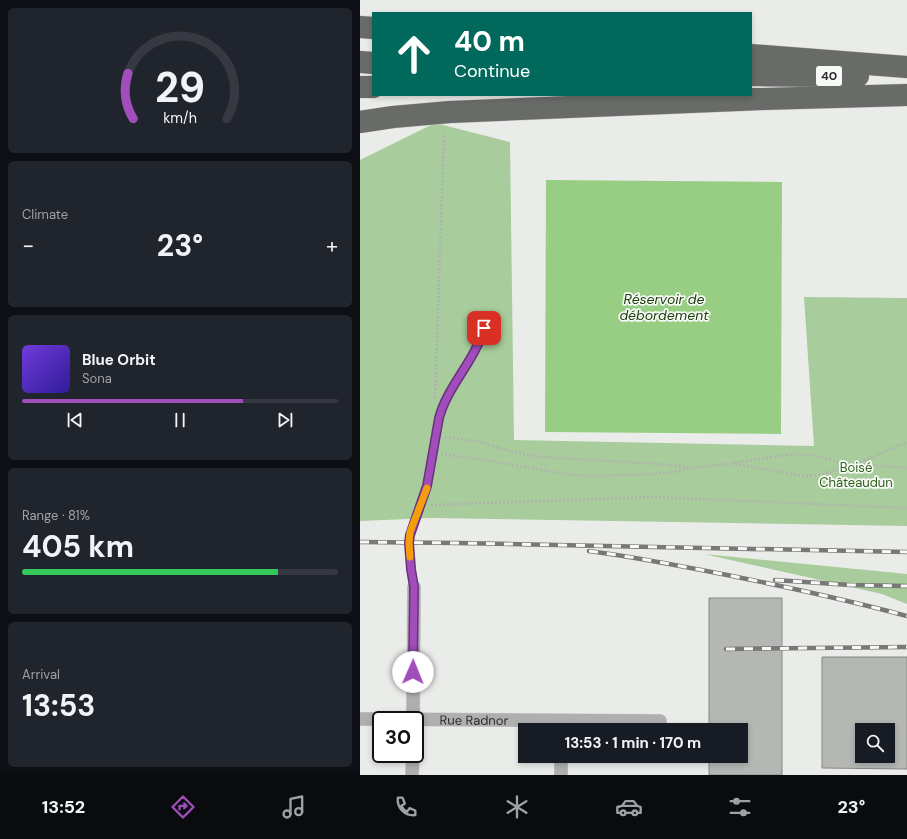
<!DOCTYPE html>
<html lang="en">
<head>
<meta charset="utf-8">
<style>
  body { margin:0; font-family:"DM Sans",sans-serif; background:#20242c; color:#f1f3f6; height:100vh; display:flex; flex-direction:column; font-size:15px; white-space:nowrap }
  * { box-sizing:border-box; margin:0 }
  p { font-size:13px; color:#9ea1a6 }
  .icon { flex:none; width:22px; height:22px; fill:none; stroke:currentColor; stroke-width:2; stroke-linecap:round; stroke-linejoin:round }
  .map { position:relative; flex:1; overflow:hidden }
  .details { display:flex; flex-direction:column; gap:8px; padding:8px; background:#0d0f14; width:360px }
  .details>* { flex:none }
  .hud { position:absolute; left:12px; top:12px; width:380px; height:84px; border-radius:0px; box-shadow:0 2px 6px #0003; background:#00695c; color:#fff; overflow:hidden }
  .tools { position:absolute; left:495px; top:723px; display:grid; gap:8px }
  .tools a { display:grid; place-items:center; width:40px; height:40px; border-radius:0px; background:#171b24; box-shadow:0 2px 6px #0003; font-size:20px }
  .speed { position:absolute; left:12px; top:711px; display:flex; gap:8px; font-size:20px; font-weight:700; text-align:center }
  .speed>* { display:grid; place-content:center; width:52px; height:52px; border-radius:50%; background:#171b24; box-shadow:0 2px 6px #0003; line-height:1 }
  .speed .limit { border:2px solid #111; border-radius:6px; background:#fff; color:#111 }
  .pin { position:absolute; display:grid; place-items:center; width:34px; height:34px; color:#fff; margin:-17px; border-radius:8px; box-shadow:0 2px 6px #0006 }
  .me { position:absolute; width:44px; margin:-22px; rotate:1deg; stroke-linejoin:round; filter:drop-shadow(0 0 3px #0008) }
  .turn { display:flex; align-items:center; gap:14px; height:84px; padding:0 16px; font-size:18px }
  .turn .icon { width:52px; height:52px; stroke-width:2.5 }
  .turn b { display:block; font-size:28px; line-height:34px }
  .big { font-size:30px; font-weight:700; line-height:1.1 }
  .details .tile { flex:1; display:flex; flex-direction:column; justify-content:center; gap:6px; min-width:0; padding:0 14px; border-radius:6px; background:#20242c }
  .details .dial { align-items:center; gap:0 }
  .dial svg { height:104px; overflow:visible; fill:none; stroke:#363941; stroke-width:7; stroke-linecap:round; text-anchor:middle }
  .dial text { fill:#f1f3f6; stroke:none }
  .song { display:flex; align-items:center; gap:12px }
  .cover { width:48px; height:48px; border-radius:6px; background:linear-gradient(135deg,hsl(260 70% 55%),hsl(250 70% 35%)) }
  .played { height:4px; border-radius:2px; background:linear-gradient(90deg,#a14dbb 70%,#363941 70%) }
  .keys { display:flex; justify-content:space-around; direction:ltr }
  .heat { display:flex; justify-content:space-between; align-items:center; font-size:22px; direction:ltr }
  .charge { height:6px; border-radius:3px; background:linear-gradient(90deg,#34c759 81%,#363941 0) }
  .trip { position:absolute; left:158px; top:723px; width:230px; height:40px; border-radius:0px; background:#171b24; box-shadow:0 2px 6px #0003; font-weight:700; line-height:40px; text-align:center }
  .tabs { display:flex; height:64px; justify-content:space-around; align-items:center; background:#090b0e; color:#9ea1a6 }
  .tabs .icon { width:28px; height:28px }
  .tabs .current { color:#a14dbb }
  .tabs b { font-size:18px; color:#f1f3f6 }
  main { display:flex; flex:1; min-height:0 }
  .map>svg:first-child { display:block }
  .green { fill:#a8cc9b }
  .water { fill:#97ce84 }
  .building { fill:#b5b7b4; stroke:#868885; fill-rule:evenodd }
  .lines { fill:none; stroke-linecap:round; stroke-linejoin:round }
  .service-casing { stroke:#c8c9c7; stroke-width:7 }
  .minor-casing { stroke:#c8c9c7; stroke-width:14 }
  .motorway-casing { stroke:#c8c9c7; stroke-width:23 }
  .path { stroke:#b0b2af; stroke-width:2.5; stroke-dasharray:2 2; stroke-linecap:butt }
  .service { stroke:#aeafae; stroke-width:6 }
  .minor { stroke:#aeafae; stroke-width:13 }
  .motorway { stroke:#686b68; stroke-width:22 }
  .rail-casing { stroke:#787977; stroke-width:4.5 }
  .rail { stroke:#f7faf6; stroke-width:3; stroke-dasharray:9; stroke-linecap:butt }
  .route-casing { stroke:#69327a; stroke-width:10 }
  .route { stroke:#a14dbb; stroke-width:7 }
  .slow { stroke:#f59e0b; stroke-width:7 }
  .labels { text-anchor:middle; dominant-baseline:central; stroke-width:3.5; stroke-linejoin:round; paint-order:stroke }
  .shield { fill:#f7faf6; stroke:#686a68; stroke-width:1 }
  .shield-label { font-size:12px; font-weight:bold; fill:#2b2c2b }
  .park-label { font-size:13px; fill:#2f6219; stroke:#f7faf6 }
  .street-label { font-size:13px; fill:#2b2c2b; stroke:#f7faf6 }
  .water-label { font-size:14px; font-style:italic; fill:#1d400e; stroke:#f7faf6 }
</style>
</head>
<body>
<main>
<section class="details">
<div class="tile dial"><svg viewBox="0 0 100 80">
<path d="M14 69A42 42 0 1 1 86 69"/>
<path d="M14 69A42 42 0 0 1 10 34" stroke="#a14dbb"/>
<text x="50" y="56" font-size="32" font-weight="700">29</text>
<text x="50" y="72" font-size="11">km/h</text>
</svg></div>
<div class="tile"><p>Climate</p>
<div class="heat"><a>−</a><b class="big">23°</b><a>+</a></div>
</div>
<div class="tile">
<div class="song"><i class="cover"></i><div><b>Blue Orbit</b><p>Sona</p></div></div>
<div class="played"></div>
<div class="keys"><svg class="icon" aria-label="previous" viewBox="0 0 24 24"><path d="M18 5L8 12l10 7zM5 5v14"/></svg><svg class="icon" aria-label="pause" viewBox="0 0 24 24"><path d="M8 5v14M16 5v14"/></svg><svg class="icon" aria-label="next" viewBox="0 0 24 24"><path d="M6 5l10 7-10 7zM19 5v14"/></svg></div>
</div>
<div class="tile"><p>Range · 81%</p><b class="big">405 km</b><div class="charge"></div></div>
<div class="tile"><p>Arrival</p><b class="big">13:53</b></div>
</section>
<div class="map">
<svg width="547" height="775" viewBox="0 0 547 775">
  <rect width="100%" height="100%" fill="#eaece9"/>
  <!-- green -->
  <path class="green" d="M75,123L150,142L154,440L454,446L444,297L547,298V526L71,518L0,521V160Z
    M344,554L547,574V604L522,594Z"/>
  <!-- water -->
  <path class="water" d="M186,180L422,182L421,434L185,432Z"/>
  <!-- building -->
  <path class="building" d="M349,598H422V775H349V756H381V730H349Z
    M462,657H547V769L462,768ZM502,730H528V756H502Z"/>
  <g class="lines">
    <!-- service casing -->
    <g class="service-casing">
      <path id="service" d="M54,587C51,570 48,553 50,535L67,486L79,418C88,385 115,361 124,328"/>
    </g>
    <!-- minor casing -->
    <g class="minor-casing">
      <g id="minor">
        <path id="s1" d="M0,719L300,721"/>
        <path d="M53,720L54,587"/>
        <path d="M52,775L53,754"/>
        <path d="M201,775V756"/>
      </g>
    </g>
    <!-- motorway casing -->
    <g class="motorway-casing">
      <path id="motorway" d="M0,27L13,28
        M391,55L547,67
        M0,62L13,63
        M391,75L461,76H498
        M0,87H13
        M387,99H403L547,95
        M0,122L33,117L90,112L403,99"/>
    </g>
    <!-- path -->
    <path class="path" d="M75,398L84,133
      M85,437L120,442L149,451L163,454L181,457L300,464L327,467
      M81,454L118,459L199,473L225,476L270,475L309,473L330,468L360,465L433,454L451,455L492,465L519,466L547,468
      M375,464L438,475L447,476L460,475L477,470L508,459L547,442
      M71,505L293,497L547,508"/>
    <!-- service -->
    <use href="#service" class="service"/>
    <!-- minor -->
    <use href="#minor" class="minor"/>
    <!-- motorway -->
    <use href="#motorway" class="motorway"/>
    <!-- rail casing -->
    <g class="rail-casing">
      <path id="rail" d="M0,542L99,543L547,552
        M229,551C275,557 321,566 367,575C427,587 487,600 547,616
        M415,580L490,585L547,586
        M366,649L547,647"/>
    </g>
    <!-- rail -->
    <use href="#rail" class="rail"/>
  </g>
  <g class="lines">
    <!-- route casing -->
    <g class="route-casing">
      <path id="route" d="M53,672L54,587L51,569L49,543L50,535L67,486L79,418C88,385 115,361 124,328"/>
    </g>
    <!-- route -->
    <use href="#route" class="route"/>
    <!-- slow -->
    <path class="slow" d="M50,557L49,543L50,532L67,488"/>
  </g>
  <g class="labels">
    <!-- shield labels -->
    <rect class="shield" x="456" y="66" width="26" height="20" rx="3"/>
    <g class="shield-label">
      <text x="469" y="76">40</text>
    </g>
    <!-- park labels -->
    <g class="park-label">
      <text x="496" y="467">Boisé<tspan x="496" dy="15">Châteaudun</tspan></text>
    </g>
    <!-- street labels -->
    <g class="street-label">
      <text stroke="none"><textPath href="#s1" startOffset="114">Rue Radnor</textPath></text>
    </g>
    <!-- water labels -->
    <g class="water-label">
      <text x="304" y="299">Réservoir de<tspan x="304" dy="16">débordement</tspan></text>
    </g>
  </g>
</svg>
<div class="tools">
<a><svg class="icon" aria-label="search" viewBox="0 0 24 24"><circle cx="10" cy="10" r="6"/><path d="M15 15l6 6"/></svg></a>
</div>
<div class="speed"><div class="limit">30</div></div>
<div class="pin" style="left:124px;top:328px;background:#d93025"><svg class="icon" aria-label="arrive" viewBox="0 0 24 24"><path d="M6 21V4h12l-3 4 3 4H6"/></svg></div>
<svg class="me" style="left:53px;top:672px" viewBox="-20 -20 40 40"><circle r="19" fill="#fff"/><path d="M0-13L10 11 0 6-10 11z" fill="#a14dbb"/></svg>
<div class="trip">13:53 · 1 min · 170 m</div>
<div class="hud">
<div class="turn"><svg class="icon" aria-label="ahead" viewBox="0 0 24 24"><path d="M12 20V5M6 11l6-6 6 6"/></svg><div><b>40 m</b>Continue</div></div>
</div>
</div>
</main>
<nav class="tabs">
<b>13:52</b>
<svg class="icon current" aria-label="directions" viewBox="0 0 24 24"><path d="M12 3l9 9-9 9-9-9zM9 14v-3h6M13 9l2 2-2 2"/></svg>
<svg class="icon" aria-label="music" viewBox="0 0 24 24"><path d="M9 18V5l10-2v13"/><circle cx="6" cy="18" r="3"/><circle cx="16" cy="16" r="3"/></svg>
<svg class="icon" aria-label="phone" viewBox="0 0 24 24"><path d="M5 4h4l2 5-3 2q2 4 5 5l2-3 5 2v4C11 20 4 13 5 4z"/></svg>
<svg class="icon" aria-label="climate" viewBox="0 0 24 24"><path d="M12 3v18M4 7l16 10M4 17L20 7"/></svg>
<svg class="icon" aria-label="car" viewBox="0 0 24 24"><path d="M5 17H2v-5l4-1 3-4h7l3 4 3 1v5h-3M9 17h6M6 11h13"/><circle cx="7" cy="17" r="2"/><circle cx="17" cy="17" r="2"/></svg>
<svg class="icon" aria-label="filters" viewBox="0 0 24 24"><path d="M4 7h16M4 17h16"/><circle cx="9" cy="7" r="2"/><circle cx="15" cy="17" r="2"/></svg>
<b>23°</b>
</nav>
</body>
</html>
